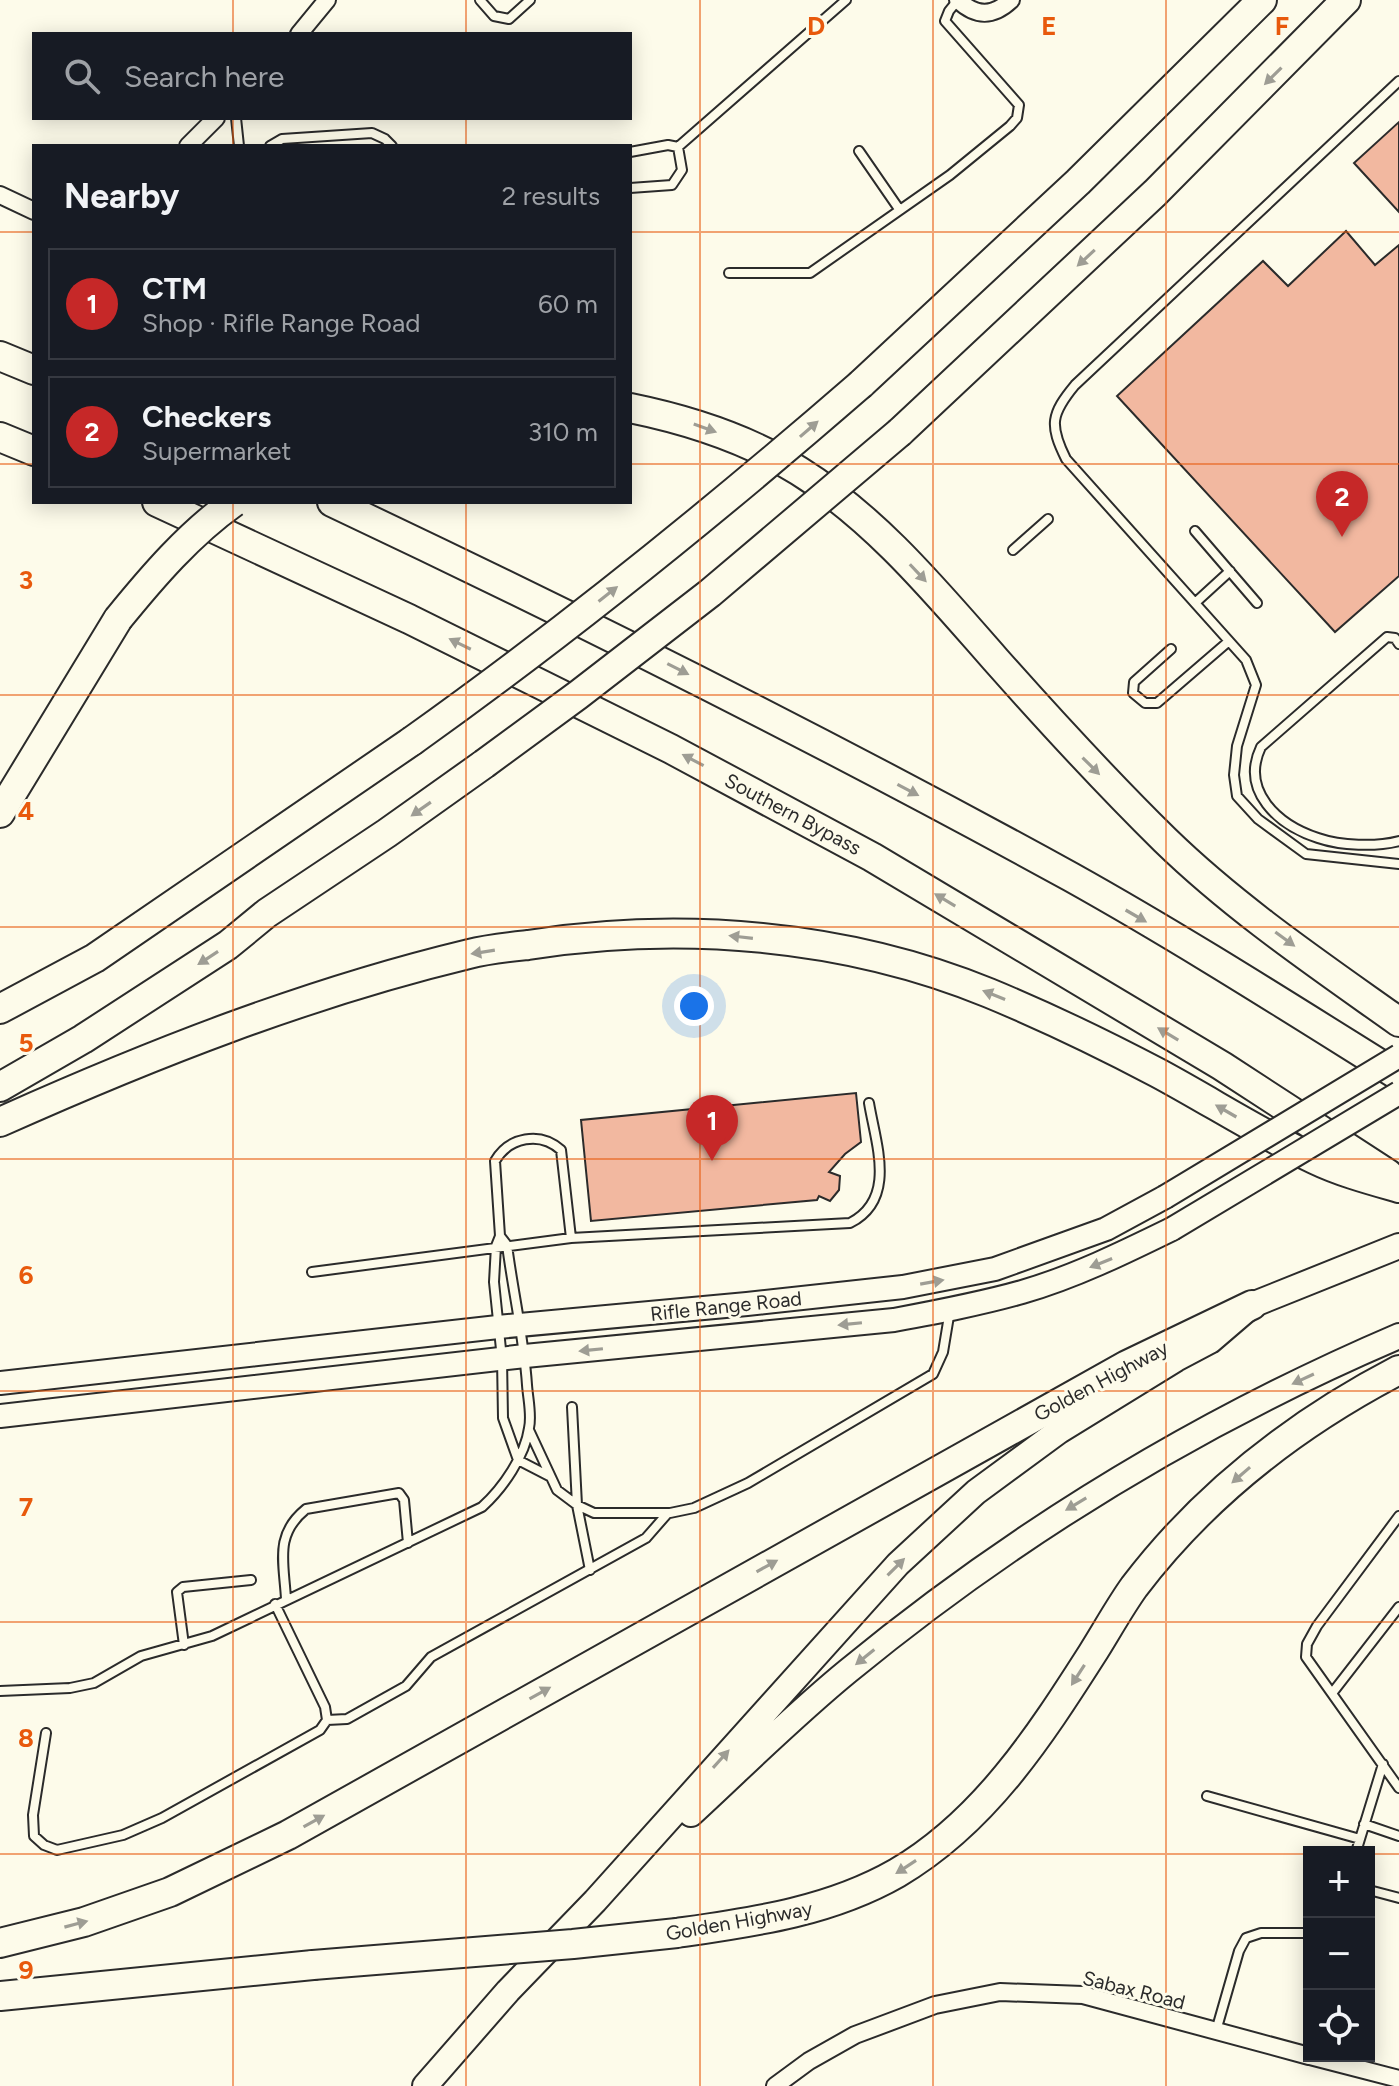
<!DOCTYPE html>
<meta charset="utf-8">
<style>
body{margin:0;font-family:Figtree,sans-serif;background:#242831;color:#f1f3f6}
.controls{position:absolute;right:24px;bottom:24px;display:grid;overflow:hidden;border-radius:0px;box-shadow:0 4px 20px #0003}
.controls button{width:72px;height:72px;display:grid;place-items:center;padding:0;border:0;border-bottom:2px solid #363941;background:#171b24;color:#f1f3f6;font:40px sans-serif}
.you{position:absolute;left:694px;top:1006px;width:28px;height:28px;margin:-20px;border:6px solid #fff;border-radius:50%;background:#1a73e8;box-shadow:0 0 0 12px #1a73e833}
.badge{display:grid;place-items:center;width:52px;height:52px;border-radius:50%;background:#c62828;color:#fff;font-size:26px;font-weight:700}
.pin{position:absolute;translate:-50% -66px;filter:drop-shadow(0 2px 4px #0008)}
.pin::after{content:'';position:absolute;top:42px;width:28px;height:24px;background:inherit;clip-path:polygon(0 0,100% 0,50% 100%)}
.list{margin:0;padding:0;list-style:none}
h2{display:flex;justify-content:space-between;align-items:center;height:104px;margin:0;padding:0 32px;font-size:34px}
h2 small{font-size:26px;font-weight:400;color:#9ea1a6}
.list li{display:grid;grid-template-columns:52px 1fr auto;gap:24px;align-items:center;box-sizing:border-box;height:112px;margin:0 16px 16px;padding:0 16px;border:2px solid #363941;border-radius:0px}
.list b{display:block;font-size:30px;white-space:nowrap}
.list p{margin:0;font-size:26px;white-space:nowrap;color:#9ea1a6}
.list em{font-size:26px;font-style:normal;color:#9ea1a6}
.icon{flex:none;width:44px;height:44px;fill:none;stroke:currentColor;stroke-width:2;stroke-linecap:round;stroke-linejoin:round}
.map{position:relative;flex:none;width:1399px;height:2086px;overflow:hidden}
.search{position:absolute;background:#171b24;box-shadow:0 4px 20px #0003;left:32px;top:32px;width:600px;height:88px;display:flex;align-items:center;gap:20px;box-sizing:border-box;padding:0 28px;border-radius:0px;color:#9ea1a6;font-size:30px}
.panel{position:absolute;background:#171b24;box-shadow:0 4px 20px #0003;left:32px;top:144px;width:600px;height:360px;border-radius:0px}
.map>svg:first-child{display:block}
.building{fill:#f2b8a0;stroke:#2b2b2b;stroke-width:2}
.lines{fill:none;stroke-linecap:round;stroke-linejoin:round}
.service-casing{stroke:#2b2b2b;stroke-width:12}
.minor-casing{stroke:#2b2b2b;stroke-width:20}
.secondary-casing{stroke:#2b2b2b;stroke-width:26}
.primary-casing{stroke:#2b2b2b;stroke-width:28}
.motorway-casing{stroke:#2b2b2b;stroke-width:32}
.service{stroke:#fdfbea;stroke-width:8}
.minor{stroke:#fdfbea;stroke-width:16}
.secondary{stroke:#fdfbea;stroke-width:22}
.primary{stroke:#fdfbea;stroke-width:24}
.motorway{stroke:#fdfbea;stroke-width:28}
.secondary-bridge-casing{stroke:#2b2b2b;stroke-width:26;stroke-linecap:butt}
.motorway-bridge-casing{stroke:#2b2b2b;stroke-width:32;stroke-linecap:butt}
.secondary-bridge{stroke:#fdfbea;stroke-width:22}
.motorway-bridge{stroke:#fdfbea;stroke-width:28}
.oneway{fill:#9e9d94}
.grid{fill:none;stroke:#e8590c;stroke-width:2;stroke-opacity:0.55}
.labels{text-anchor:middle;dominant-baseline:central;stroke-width:6;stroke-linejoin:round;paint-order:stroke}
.street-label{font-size:20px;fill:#2b2b2b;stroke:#fdfbea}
.grid-label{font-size:26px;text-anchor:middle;font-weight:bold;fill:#e8590c;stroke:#fdfbea;stroke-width:6;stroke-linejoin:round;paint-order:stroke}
</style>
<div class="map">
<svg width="1399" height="2086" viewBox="0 0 1399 2086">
<rect width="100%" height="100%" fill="#fdfbea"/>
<!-- building -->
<path class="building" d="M1399,122V212L1354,163Z
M1346,231L1375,265L1399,245V576L1335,632L1117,396L1263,261L1288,286Z
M856,1093L861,1142L845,1154L829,1172L840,1176L839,1190L830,1201L819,1196L817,1200L591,1221L581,1120Z"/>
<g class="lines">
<!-- service casing -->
<g class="service-casing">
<path id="service" d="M480,0L494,16L509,19L530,0
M1399,81L1075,385C1051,414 1049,425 1066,459L1246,660L1256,685L1237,746L1234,775L1237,796L1258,819L1306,854L1399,864
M236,118L239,146
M270,146L282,139L372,133L385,139L392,146
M859,151L899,209
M630,152L668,145L678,147L846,0
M630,188L672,185L682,170L678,147
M729,273H810L950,175L1010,126L1017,118L1019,105L945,21L949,11L958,0
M1195,531L1257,603
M1013,550L1048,519
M1195,603L1230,571
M1399,644L1395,638L1387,637L1261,747C1240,791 1278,825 1318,838C1341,846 1376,847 1399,841
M1171,649L1134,682L1133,693L1145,703H1157L1229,641
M312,1272L571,1238L850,1223C897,1199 876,1145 869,1103
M572,1407L577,1505L590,1570
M529,1430L557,1490L577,1505L594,1513H670L694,1508L748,1483L933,1374L943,1352L950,1310
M549,1476L518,1460L503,1418L502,1359L494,1282L496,1246L500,1236L495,1161C509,1137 540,1131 561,1150L571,1238
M1399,1516L1317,1626L1307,1644L1306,1657L1399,1788
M286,1599C284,1562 274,1535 306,1509L399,1493L404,1500L408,1543
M184,1645L177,1592L183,1587L251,1580
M0,1691L70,1688L94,1683L141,1656L212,1636L482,1507C503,1488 525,1456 529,1428C532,1415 528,1399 527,1385C524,1338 513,1292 507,1245L500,1236
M1333,1692L1399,1607
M327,1720L347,1719L406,1686L431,1657L646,1538L667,1514
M46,1733L33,1815L34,1836L44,1845L57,1850L123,1835L162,1818L320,1730L327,1720L325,1707L275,1604
M1207,1796L1360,1839
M1364,1824L1399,1836
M1356,1852L1383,1764
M1369,1890L1399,1898
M1216,2031L1239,1951L1246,1938L1261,1933H1309"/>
</g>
<!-- minor casing -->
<g class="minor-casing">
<path id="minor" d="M958,0C976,17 993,17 1011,0
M299,34L327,0
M188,146L216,118
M0,195L34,211
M1310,2056L1399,2079
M775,2086L809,2061L855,2035L935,2005L1000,1992L1083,1995L1309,2056"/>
</g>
<!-- secondary casing -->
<g class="secondary-casing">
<path id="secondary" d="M0,1383L498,1327L747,1304L903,1287L995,1269L1106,1229L1165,1197
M0,1416L525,1356L894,1320C937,1312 980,1304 1022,1292C1074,1277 1123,1253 1172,1229"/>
</g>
<!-- primary casing -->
<g class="primary-casing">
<path id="primary" d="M691,1814C743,1766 793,1716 848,1671C1017,1532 1198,1422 1399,1336
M425,2086L508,1991L595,1901L898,1564L976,1492L1059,1431L1176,1359L1210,1341L1252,1305L1399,1246"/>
</g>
<!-- motorway casing -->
<g class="motorway-casing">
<path id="motorway" d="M0,356L34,370
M861,384L1078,182L1262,0
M630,408C689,420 748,439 799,471C876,519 936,592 995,659C1050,721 1106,782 1165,840C1236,909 1319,965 1399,1022
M900,432L1155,193L1346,0
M0,437L34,451
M157,502L409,619L671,749L872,857L1222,1066L1388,1174
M332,502C582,620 829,744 1071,877C1182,939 1290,1008 1399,1076
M0,813L118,619
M0,1009L95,958L412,741
M0,1087L83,1039L228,945L267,913L387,833L484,764
M0,1122C152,1054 307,993 469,954C488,949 509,947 528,945C681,921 845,934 989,993C1047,1017 1103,1044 1158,1073C1210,1101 1261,1134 1314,1159C1341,1172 1371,1180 1399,1188
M677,1933C753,1922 829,1912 897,1873C984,1822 1039,1737 1092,1654C1106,1632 1119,1608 1134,1587C1204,1495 1297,1423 1399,1370
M0,1943L84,1922L170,1892L288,1835L1127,1365L1252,1305
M0,1996L313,1965"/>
</g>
<!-- service -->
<use href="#service" class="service"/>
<!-- minor -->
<use href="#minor" class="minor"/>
<!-- secondary -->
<use href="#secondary" class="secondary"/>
<!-- primary -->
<use href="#primary" class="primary"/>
<!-- motorway -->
<use href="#motorway" class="motorway"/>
<!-- secondary-bridge casing -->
<g class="secondary-bridge-casing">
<path id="secondary-bridge" d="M1165,1197L1399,1056
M1172,1229L1399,1093"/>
</g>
<!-- motorway-bridge casing -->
<g class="motorway-bridge-casing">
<path id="motorway-bridge" d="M118,619C153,576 189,534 234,502
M412,741C568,630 716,510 861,384
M484,764L578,695L710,593L900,432
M313,1965L573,1944L677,1933"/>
</g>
<!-- secondary-bridge -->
<use href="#secondary-bridge" class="secondary-bridge"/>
<!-- motorway-bridge -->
<use href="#motorway-bridge" class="motorway-bridge"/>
</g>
<!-- one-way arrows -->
<defs><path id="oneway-solid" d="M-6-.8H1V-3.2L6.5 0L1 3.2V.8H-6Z" transform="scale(2)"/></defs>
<g class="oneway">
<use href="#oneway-solid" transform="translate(1273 76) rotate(135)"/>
<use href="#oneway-solid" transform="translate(1086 258) rotate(137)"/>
<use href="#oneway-solid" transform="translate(705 428) rotate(20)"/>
<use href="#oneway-solid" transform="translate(809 429) rotate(-41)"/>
<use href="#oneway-solid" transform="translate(918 573) rotate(47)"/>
<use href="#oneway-solid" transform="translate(608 594) rotate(-38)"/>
<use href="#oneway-solid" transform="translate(460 644) rotate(-154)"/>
<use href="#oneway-solid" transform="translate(678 669) rotate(27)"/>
<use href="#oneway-solid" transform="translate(693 760) rotate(-152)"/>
<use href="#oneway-solid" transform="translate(1091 766) rotate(45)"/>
<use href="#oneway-solid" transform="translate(908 790) rotate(28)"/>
<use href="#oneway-solid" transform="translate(421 809) rotate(145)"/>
<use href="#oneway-solid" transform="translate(945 900) rotate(-149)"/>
<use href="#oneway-solid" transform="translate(1136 916) rotate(30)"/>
<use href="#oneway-solid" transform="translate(741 937) rotate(-173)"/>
<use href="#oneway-solid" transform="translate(1285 939) rotate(36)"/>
<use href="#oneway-solid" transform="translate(483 952) rotate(171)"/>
<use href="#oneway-solid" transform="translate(208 958) rotate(147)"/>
<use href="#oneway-solid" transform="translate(994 995) rotate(-158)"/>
<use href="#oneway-solid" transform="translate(1168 1034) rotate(-149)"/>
<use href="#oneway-solid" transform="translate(1226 1111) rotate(-150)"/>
<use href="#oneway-solid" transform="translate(1101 1263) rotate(158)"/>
<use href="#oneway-solid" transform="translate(932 1282) rotate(-10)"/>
<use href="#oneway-solid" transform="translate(850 1324) rotate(174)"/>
<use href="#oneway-solid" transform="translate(591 1350) rotate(174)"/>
<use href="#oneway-solid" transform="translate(1303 1379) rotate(155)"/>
<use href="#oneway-solid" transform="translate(1241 1475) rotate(139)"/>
<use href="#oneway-solid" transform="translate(1076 1504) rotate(149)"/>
<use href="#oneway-solid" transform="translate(767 1566) rotate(-29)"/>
<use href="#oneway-solid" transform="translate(896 1567) rotate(-45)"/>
<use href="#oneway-solid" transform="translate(865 1657) rotate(141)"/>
<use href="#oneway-solid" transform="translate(1078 1675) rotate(123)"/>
<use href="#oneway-solid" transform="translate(540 1693) rotate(-29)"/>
<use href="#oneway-solid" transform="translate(721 1759) rotate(-48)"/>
<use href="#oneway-solid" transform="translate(314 1821) rotate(-29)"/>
<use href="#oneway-solid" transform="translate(906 1867) rotate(147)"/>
<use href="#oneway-solid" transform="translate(76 1924) rotate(-15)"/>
</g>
<!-- grid -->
<path class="grid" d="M233,0V34M466,0V34M700,0V2086M933,0V2086M1166,0V2086M233,118V146M466,118V146M0,232H34M630,232H1399M0,464H34M630,464H1399M233,502V2086M466,502V2086M0,695H1399M0,927H1399M0,1159H1399M0,1391H1399M0,1622H1399M0,1854H1309M1369,1854H1399"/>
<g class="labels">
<!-- street labels -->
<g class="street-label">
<text transform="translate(793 814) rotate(28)">Southern Bypass</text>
<text transform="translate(726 1306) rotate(-6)">Rifle Range Road</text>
<text transform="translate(1101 1381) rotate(-28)">Golden Highway</text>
<text transform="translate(739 1921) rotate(-10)">Golden Highway</text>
<text transform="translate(1134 1990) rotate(14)">Sabax Road</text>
</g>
</g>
<g class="grid-label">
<text x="816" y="35">D</text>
<text x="1049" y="35">E</text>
<text x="1282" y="35">F</text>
<text x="26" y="589">3</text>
<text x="26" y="820">4</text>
<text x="26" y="1052">5</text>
<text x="26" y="1284">6</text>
<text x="26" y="1516">7</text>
<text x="26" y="1747">8</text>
<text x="26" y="1979">9</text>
</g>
</svg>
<div class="controls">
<button>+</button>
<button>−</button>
<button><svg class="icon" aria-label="locate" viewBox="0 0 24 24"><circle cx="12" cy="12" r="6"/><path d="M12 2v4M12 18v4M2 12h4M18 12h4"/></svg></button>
</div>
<div class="you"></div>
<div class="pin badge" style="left:712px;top:1161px">1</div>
<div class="pin badge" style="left:1342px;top:537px">2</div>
<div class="search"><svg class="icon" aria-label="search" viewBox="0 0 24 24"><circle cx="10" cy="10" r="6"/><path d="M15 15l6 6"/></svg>Search here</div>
<section class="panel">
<h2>Nearby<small>2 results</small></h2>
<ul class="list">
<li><span class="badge">1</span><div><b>CTM</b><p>Shop · Rifle Range Road</p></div><em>60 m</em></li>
<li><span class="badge">2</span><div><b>Checkers</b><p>Supermarket</p></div><em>310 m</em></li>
</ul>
</section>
</div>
